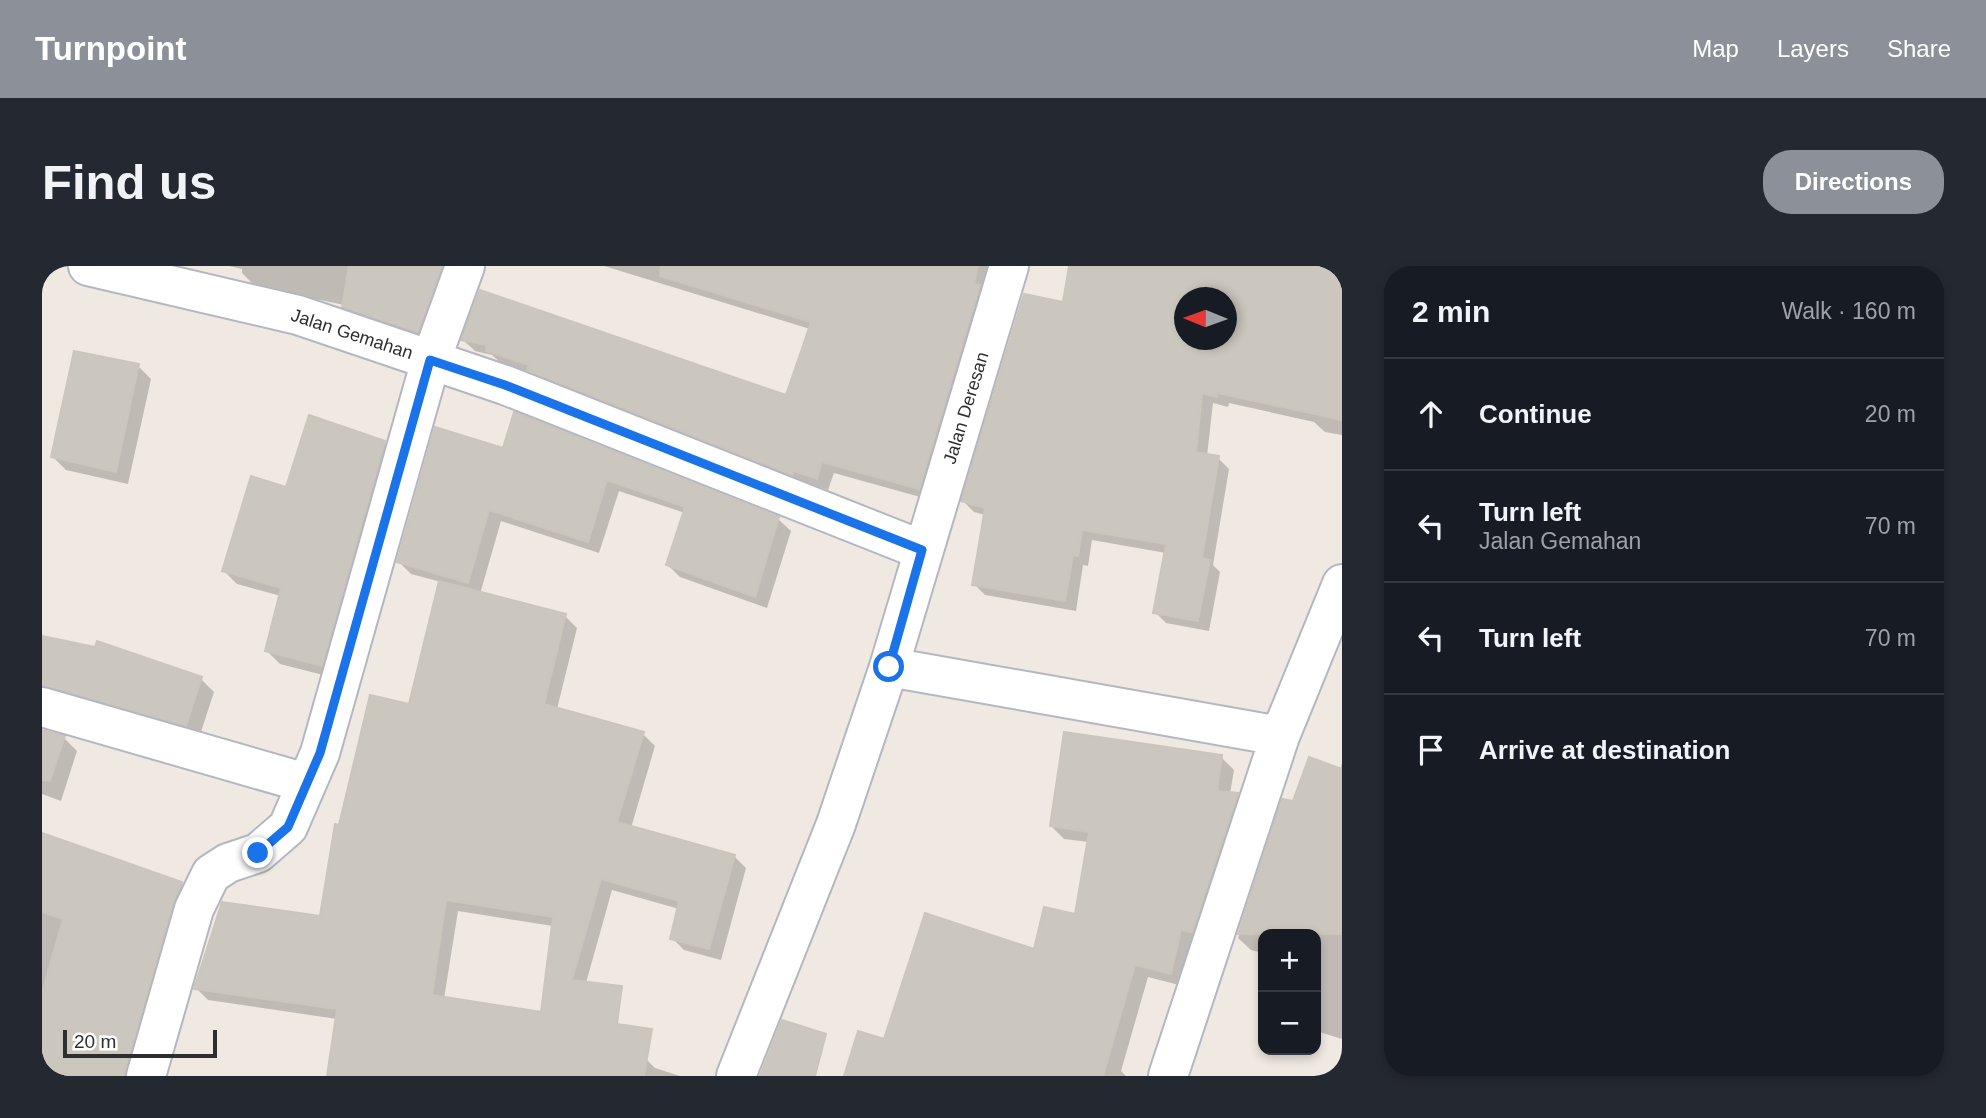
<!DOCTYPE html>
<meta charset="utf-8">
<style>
body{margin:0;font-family:Arial,sans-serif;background:#242831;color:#f1f3f6}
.controls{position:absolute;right:21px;bottom:21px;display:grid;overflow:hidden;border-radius:14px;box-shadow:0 4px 10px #0003}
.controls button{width:63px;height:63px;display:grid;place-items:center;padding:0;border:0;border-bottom:2px solid #363941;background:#171b24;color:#f1f3f6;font:35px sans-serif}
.compass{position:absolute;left:1132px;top:21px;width:63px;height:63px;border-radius:50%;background:#171b24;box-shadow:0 4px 10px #0003;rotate:271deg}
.scale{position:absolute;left:21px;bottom:18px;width:154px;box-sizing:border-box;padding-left:7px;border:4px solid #2e2e2e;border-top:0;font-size:19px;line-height:24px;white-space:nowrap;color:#2e2e2e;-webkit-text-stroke:5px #fff;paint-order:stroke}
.stop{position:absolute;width:21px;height:21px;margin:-16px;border:5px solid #1a73e8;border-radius:50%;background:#fff}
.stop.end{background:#1a73e8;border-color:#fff;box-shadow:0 2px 7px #0008}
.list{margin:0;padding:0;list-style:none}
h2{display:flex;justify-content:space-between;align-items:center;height:91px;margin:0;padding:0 28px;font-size:30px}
h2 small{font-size:23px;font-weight:400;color:#9ea1a6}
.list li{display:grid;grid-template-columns:46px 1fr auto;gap:21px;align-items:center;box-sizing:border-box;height:112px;padding:0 28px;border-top:2px solid #363941}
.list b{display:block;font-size:26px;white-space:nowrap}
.list p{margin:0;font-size:23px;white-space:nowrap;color:#9ea1a6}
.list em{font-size:23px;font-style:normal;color:#9ea1a6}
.icon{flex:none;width:38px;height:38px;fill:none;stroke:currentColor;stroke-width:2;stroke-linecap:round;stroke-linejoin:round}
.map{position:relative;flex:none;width:1300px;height:810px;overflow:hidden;border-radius:28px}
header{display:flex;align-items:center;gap:42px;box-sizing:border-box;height:98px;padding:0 35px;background:#8c9099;color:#fff}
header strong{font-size:33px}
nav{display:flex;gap:38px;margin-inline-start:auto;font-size:24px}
.intro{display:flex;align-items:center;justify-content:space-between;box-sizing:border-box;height:168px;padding:0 42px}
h1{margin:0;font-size:49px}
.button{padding:18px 32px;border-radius:28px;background:#8c9099;color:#fff;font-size:24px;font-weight:700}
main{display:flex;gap:42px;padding:0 42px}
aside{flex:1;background:#171b24;border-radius:28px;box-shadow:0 4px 10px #0003}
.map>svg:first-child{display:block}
.shadow{fill:#0003;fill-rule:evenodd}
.building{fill:#cbc7bf;stroke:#cbc5ba;stroke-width:2;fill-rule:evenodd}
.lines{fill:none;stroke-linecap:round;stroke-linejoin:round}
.street-casing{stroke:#b4b7c1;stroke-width:42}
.street{stroke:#fff;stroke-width:38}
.route{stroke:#1a73e8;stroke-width:9}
.labels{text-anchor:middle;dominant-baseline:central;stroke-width:6;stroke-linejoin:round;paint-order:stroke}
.street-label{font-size:18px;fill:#2e2e2e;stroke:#fff}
</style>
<header>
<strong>Turnpoint</strong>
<nav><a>Map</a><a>Layers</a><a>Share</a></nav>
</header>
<div class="intro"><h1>Find us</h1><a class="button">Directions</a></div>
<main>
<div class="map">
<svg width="1300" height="810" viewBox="0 0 1300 810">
<rect width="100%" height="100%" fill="#efe9e1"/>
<!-- shadow -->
<path class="shadow" d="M187,0H356L403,38L389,78L315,53L302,39L213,20L200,7V3Z
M562,0H950L889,234L792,207L786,224L763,216L762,220L499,116L490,107L458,96L450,89L433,85L421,74L745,131L768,63Z
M1029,0H1300V169L1283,166L1272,156L1187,137L1186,141L1171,137L1165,190L1176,192L1187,203L1171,299L1178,306L1167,365L1124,357L1113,346L1124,287L1050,274L1046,300L1041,299L1034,345L943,329L932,318L943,249L932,246L921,235L1023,38ZM1142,32H1184V74H1142Z
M96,100L109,113L86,218L24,204L11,191Z
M342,176L356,190L293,412L238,398L225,385L239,330L195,318L182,305Z
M462,184L736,253L749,265L725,342L638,311L626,299L643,247L577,225L557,287L459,255L438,328L523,350L535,362L515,443L601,468L613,480L589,562L692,590L704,602L679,694L642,684L630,672L637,643L570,624L544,717L562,773L604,793L613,802L638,810H287L295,753L166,734L154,722L280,652L298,561L369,440L399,316L369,308L357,296ZM416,645L511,660L500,748L402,733Z
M0,372L159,413L172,426L157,472L0,437Z
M0,464L22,472L35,485L19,535L0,528Z
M1179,491L1192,504L1188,528L1195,529L1208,542L1141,720L1106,711L1079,805L1084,810H810L805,806L843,775L993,685L1034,650L1047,576L1022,573L1009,560Z
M1300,497V773L1274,765V668H1221V687L1209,684L1196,672L1241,535L1252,537L1298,504Z
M0,597L139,617L152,630L98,810H0Z"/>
<!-- building -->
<path class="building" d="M307,0H400L376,66L300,41Z
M619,0H936L932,18L938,19L877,223L780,196L775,213L752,205L750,209L485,104L487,99L444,85L445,79L419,74L438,24L744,129L769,56L618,10Z
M1027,0H1300V154L1176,127L1175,131L1160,127L1154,186L1177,190L1160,292L1168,294L1156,355L1111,347L1124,278L1040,264L1036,290L1031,289L1023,335L930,319L943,242L919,235L982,28L1021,36ZM1143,32H1185V74H1143Z
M32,85L97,98L74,206L9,191Z
M472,146L737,251L713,331L624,299L643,241L565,214L546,276L447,244L426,317L355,296L393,161L461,182Z
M267,149L343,175L280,400L223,385L239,322L180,305L209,210L244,221Z
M397,315L524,348L502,438L602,466L575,556L693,589L667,683L628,673L637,635L559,613L530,714L580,720L575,758L610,763L602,810H285L295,743L152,723L180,636L278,650L293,558L297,559L328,429L367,438ZM404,634L511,651L499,746L390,729Z
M0,370L53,381L55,375L160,411L144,460L0,420Z
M0,464L23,470L8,515L0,514Z
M1022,466L1180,489L1175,525L1196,527L1150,666L1139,664L1129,708L1093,699L1061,810H802L816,765L842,773L883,647L992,683L1002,641L1033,648L1047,566L1008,560Z
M1267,491L1300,503V668H1196L1240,533L1251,535Z
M0,567L140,616L131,637L82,810H0V727L21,653L0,646Z
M740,754L784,768L773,810H718Z"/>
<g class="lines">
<!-- street casing -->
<g class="street-casing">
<path id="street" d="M46,0L256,49L463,119L880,284
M847,401L1238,470L1300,318
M0,441L264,517
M104,810L152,643L169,608L186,597L216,587L246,561L278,487L389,94L423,0
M694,810L794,558L847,401L967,0
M1126,810L1238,470"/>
</g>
<!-- street -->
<use href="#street" class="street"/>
</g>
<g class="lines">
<!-- route -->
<path class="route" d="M216,587L246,561L278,487L388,94L463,119L880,284L847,401"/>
</g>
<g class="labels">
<!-- street labels -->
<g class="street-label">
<text transform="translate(310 68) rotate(18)">Jalan Gemahan</text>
<text transform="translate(924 142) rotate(-73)">Jalan Deresan</text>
</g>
</g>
</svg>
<div class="controls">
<button>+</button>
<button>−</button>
</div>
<svg class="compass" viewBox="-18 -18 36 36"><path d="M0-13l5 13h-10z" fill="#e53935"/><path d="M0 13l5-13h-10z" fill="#9ea1a6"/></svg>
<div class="scale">20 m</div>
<div class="stop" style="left:847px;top:401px"></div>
<div class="stop end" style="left:216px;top:587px"></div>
</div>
<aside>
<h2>2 min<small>Walk · 160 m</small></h2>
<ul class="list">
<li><svg class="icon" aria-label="ahead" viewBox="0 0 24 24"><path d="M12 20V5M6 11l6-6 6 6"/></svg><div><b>Continue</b></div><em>20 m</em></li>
<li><svg class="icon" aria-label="left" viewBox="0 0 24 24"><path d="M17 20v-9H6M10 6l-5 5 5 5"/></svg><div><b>Turn left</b><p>Jalan Gemahan</p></div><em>70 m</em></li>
<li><svg class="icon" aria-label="left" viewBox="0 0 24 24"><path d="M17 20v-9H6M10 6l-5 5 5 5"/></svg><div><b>Turn left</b></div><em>70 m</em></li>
<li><svg class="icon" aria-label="arrive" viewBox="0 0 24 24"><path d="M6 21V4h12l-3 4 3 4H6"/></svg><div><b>Arrive at destination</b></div></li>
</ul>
</aside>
</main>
